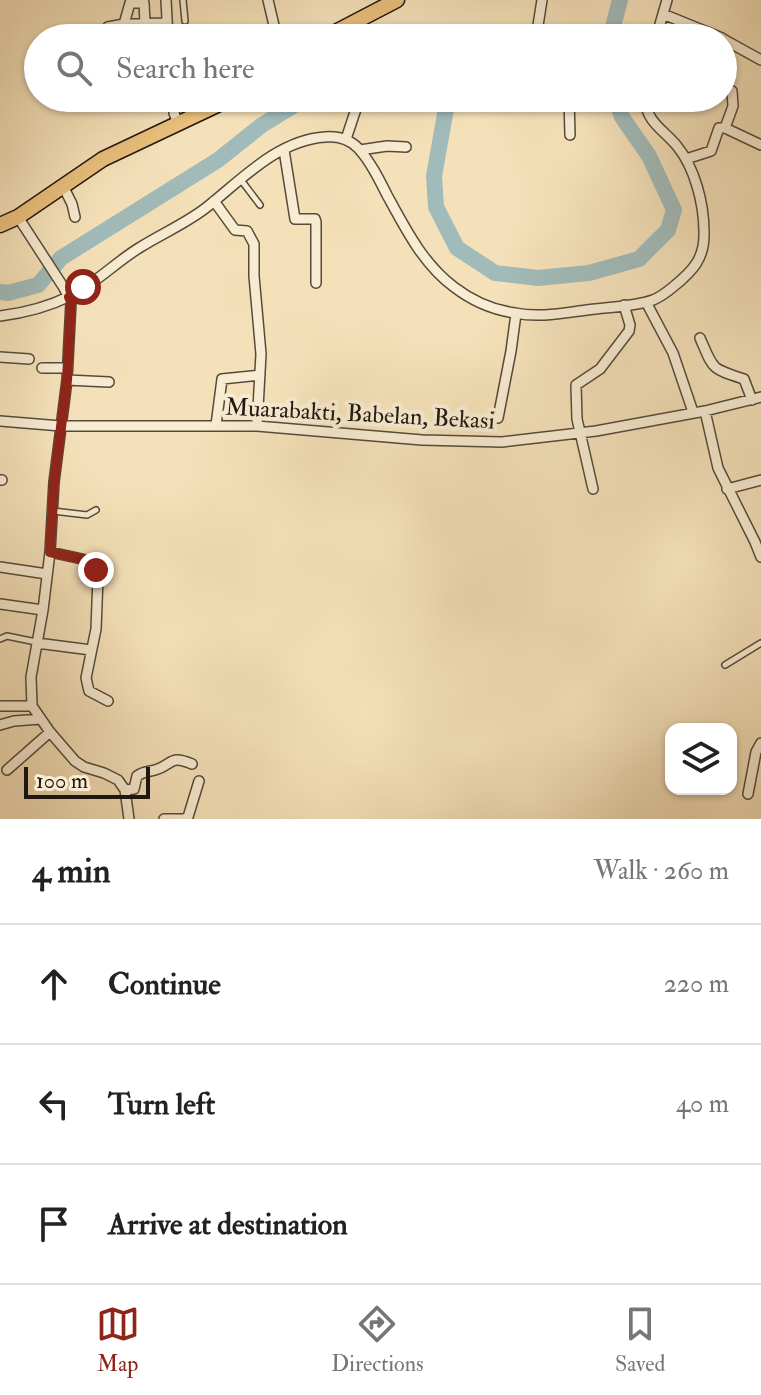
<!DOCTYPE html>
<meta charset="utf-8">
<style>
body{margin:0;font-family:"IM FELL Double Pica",serif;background:#f2f2f2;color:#222}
.controls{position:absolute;right:24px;bottom:24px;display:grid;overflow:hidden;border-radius:16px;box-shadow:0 2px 6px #0004}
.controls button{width:72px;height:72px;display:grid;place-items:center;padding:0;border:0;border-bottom:2px solid #e0e0e0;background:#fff;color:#222;font:40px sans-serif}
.scale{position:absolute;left:24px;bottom:20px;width:126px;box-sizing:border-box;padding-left:8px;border:4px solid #211711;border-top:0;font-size:22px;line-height:28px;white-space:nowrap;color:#211711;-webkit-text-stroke:6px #f8ecd2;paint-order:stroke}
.stop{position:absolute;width:24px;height:24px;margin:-18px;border:6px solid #8f2418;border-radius:50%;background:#fff}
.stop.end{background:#8f2418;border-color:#fff;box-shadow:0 2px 8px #0008}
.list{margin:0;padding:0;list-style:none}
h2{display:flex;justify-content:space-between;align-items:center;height:104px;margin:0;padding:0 32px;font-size:34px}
h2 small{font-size:26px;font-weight:400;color:#767676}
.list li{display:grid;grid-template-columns:52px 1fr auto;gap:24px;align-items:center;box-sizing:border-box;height:120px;padding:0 32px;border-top:2px solid #e0e0e0}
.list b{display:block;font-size:30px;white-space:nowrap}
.list em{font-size:26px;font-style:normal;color:#767676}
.icon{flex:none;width:44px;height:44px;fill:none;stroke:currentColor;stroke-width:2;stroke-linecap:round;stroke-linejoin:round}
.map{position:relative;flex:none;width:761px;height:819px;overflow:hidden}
.search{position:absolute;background:#fff;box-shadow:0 2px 6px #0004;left:24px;right:24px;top:24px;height:88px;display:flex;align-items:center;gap:20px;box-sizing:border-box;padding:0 28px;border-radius:44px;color:#767676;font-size:30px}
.sheet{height:464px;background:#fff}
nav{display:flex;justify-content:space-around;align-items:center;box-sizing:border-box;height:112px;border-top:2px solid #e0e0e0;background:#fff;font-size:22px;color:#767676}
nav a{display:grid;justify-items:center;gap:4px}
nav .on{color:#8f2418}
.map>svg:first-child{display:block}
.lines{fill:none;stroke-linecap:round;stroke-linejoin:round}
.river{stroke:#a1bbba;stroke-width:16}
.lane-casing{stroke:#564a3b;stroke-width:8}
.street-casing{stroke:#564a3b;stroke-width:12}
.primary-casing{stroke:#211711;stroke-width:17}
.lane{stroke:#f8ecd2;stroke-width:5}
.street{stroke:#f8ecd2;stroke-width:9}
.primary{stroke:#eac07c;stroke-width:14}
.route{stroke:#8f2418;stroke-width:10}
.labels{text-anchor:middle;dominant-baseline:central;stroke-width:8;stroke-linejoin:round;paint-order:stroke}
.street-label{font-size:24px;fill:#211711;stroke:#f8ecd2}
</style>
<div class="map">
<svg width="761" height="819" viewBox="0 0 761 819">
<rect width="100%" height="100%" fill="#f5e1b9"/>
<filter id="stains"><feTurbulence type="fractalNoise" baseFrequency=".0025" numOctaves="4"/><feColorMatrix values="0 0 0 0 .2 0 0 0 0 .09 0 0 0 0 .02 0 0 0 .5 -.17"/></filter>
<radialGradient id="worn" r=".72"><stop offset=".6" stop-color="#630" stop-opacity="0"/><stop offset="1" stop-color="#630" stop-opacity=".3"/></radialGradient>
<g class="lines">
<!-- river -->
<path class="river" d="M610,38L620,0
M446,98L447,103L434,176L436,207L457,248L495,273L538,278L589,273L639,259L668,230L674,210L649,156L622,117L616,98
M0,292L8,293L38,285L61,258L218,160L262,125L306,98"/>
<!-- lane casing -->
<g class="lane-casing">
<path id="lane" d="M183,0L185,21
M508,34L529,38
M675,98L685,103
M241,180L260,205
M53,511L87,515L96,510
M0,639L7,636L36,642
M725,665L761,643"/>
</g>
<!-- street casing -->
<g class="street-casing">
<path id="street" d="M166,0L168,38
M268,0L277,38
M663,14L722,38
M145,23L144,3H130L124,24L167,23
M108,38V27L124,24
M536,38L542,0
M656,38L667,0
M723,39L761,60
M173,98L174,113L178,123
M569,98L570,135
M725,128L733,106L732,91
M346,139L356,109
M284,150L295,219H315L316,222V283
M360,150L387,146L406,147
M686,159L711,151L719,128H725L761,145
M63,186L72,204L75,217
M214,201L235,230L247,231L254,244V276L261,354L257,426
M18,217L64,288L71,302L67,380L54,482L50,552L43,610L31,677L32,706L50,732L75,761L84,767L104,773L118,780L125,790L129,819
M646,302L673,353L693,412
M0,316C24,313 48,307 70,296C95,284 116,262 139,248C161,234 187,223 207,207C241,180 278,140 325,137C338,136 349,139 358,148C370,161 379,179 387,195C405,228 423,264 454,287C471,300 493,310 515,313C539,318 563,313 587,310C608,307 633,307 653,300C660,297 667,292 673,287C693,271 705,258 704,232C704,204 695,168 677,146C662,128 648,124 644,98
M700,338C714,370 710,368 744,379L752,400
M0,357L29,359
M42,368H67
M67,380L109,382
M705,411L718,468L755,542L761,557
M498,418L511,351L516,314
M0,421L61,426H257L422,440L502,442L596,431L705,411L761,397
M216,425L222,379L260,375
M0,480H2
M593,489L577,419L576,385L600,369L629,331L630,325L624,305
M727,489L761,480
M50,552L82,559L92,565L96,570L98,577L96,629L86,678L89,691L108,701
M0,567L47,574
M0,604L43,610
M37,643L91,650
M0,706H32
M0,725L14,721L41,719
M7,770L50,732
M125,790L134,789L137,776C144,771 148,772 155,770C173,765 169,754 192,764
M748,794L756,752L761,743
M164,819H182
M184,819L188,817L199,781"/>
</g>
<!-- primary casing -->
<g class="primary-casing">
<path id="primary" d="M324,38L397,0
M0,225L18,217L103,159L232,98"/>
</g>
<!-- lane -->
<use href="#lane" class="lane"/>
<!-- street -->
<use href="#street" class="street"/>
<!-- primary -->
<use href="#primary" class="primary"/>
</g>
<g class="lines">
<!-- route -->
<path class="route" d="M83,287L69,297L71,302L67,380L54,482L50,552L82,559L87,561L96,570"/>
</g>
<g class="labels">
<!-- street labels -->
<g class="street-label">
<text transform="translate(360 414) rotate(3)">Muarabakti, Babelan, Bekasi</text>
</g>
</g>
<rect width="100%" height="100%" filter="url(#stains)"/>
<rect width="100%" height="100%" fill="url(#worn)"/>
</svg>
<div class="controls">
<button><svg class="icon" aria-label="layers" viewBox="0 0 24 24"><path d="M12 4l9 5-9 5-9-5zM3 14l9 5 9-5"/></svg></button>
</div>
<div class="scale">100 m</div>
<div class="stop" style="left:83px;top:287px"></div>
<div class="stop end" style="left:96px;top:570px"></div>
<div class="search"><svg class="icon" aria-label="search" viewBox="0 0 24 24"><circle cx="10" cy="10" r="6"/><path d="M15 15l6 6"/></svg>Search here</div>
</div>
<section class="sheet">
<h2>4 min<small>Walk · 260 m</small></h2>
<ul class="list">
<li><svg class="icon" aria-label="ahead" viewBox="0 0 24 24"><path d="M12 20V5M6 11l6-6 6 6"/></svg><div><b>Continue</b></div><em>220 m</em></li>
<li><svg class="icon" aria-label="left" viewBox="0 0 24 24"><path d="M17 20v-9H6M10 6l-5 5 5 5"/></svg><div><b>Turn left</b></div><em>40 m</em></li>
<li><svg class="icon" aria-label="arrive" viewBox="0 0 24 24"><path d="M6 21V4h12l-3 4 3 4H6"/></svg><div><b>Arrive at destination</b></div></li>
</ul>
</section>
<nav>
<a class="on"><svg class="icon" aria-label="map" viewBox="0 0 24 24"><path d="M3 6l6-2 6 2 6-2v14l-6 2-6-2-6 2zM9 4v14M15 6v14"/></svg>Map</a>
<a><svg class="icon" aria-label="directions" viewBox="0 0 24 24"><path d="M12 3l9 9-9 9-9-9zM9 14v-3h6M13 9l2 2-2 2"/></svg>Directions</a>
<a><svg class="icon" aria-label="saved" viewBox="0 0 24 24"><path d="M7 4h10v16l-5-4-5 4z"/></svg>Saved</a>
</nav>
